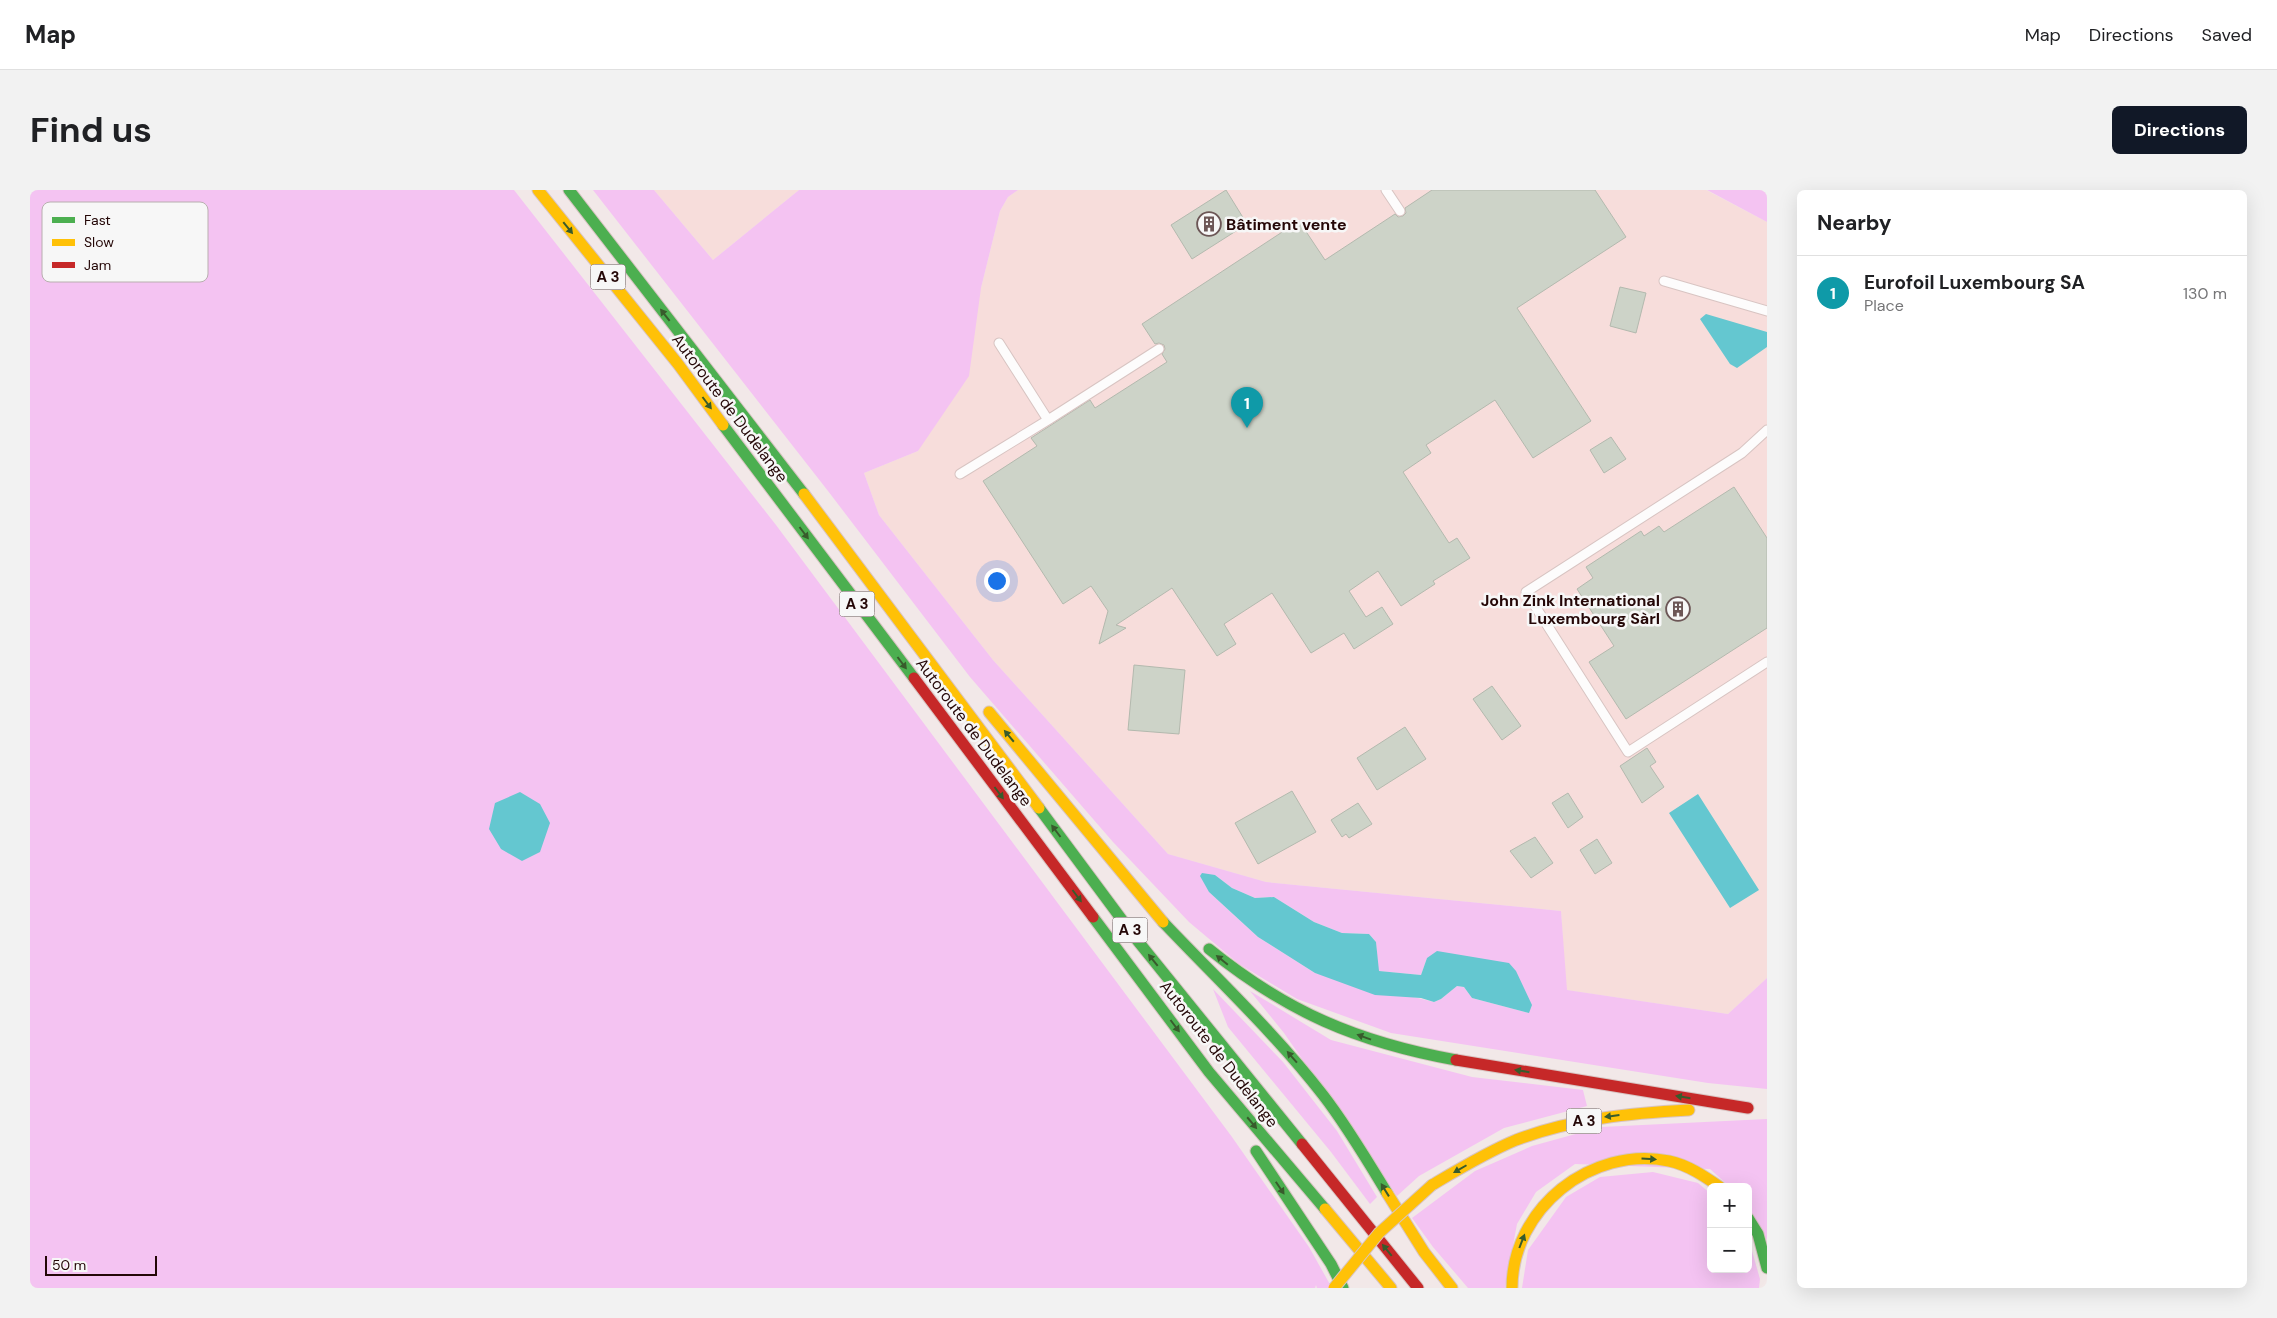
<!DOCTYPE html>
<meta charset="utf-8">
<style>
body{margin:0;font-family:"DM Sans",sans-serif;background:#f2f2f2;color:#202124}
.controls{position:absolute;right:15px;bottom:15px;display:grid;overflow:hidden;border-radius:8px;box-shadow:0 5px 20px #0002}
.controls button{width:45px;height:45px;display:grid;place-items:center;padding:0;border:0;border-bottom:1px solid #e0e0e0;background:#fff;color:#202124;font:25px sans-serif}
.scale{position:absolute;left:15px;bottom:12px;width:112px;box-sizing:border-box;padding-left:5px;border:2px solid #240707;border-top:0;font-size:14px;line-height:18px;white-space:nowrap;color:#240707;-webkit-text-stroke:4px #f7f7f7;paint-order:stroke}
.you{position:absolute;left:966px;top:390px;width:18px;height:18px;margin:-12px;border:4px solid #fff;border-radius:50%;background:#1a73e8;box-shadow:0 0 0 8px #1a73e833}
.badge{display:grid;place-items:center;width:32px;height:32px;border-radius:50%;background:#111827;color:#fff;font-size:16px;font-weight:700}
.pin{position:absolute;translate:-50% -41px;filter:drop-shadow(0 1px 2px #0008)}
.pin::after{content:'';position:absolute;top:26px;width:18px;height:15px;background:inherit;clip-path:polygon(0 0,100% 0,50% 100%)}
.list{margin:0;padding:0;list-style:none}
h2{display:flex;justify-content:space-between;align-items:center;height:65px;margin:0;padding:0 20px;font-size:21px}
h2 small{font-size:16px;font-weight:400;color:#757577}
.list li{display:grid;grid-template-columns:32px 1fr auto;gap:15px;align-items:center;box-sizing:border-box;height:75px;padding:0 20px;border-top:1px solid #e0e0e0}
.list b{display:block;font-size:19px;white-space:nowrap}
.list p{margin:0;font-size:16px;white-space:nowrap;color:#757577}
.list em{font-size:16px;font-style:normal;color:#757577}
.map{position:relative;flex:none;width:1737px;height:1098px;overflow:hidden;border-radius:8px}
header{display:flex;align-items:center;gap:30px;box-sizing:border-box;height:70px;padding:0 25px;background:#fff;border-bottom:1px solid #e0e0e0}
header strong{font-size:24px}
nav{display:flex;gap:28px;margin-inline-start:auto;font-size:18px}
.intro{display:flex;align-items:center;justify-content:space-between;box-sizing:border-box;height:120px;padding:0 30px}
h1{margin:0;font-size:35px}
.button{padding:12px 22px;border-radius:8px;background:#111827;color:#fff;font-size:18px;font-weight:700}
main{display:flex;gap:30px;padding:0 30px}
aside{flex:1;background:#fff;border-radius:8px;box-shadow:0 5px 20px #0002}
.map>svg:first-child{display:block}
.built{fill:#f7dddb}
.green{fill:#f4c3f2;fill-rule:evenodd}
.water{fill:#64c7d0}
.building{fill:#cdd3c8;stroke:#b3b9ae}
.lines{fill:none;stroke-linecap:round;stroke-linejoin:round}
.lane-casing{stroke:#d8c4c2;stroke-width:11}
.fast-casing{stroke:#d8c4c2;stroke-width:13}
.slow-casing{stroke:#d8c4c2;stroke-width:13}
.jam-casing{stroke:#d8c4c2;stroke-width:13}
.lane{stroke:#fdfcfc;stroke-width:9}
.fast{stroke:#4caf50;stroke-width:11}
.slow{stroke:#ffc107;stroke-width:11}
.jam{stroke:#c62828;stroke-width:11}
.slow-bridge-casing{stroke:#d8c4c2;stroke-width:13;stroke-linecap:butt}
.slow-bridge{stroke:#ffc107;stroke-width:11}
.oneway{fill:#385b2c}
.labels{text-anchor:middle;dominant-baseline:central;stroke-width:5;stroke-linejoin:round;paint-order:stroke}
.shield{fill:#f7f7f7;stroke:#634f4f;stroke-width:1}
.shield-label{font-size:15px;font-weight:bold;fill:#240707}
.poi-label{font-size:16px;font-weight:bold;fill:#240707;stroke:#f7f7f7;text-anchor:start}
.street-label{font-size:16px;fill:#240707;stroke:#f7f7f7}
.key{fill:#f7f7f7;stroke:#b8afaf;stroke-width:1}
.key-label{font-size:14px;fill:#240707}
</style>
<header>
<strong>Map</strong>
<nav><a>Map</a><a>Directions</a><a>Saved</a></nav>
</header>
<div class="intro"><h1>Find us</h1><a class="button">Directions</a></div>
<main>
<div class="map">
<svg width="1737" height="1098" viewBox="0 0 1737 1098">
<rect width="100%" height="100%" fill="#f2e8e8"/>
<!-- built -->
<path class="built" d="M624,0H769L683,70Z
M988,0H1676L1737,32V788L1698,824L1536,800L1531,721L1236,692L1138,664L963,470L849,325L834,283L888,261L951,98L970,21L978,7Z"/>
<!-- green -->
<path class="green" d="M0,0H484L746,335L1202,947L1279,1057L1302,1098H1287L1286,1095L1285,1098H0Z
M563,0H624L683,70L769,0H988L978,7L970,21L951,98L939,186L888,261L834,283L849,325L963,470L1138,664L1236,692L1531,721L1537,800L1698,824L1737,788V899L1678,893L1361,843L1267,809L1209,774L1159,732L1083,652L940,487L798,301ZM1185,685L1202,698L1225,708L1244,707L1284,732L1312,743L1339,744L1346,752L1348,781L1391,785L1397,768L1499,823L1442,808L1434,797L1427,796L1411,809L1404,812L1285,783L1228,747L1179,702Z
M1677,0H1737V32Z
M1183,799L1253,872L1307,941L1347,1007L1340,1014L1301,962L1198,837Z
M1220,801L1301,850L1442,887L1553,900L1557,916L1474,938L1389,986L1367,1006L1254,843Z
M1737,929V1050L1718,1017V997H1700L1680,979L1545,974L1506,1002L1487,1034L1475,1098H1438L1403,1057L1382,1028L1445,981L1502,956L1571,937Z
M1623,982L1668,993L1681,1004V1079H1718V1047L1730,1089L1729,1098H1492L1498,1060L1536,1007L1570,987Z"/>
<!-- water -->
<path class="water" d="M1676,124L1737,142V157L1707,178L1700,174L1670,129Z
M490,602L510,614L520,633L510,662L492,671L471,659L459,639L465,613Z
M1668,604L1729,700L1700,718L1639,623Z
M1172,683L1185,685L1202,698L1225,708L1244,707L1284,732L1312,743L1339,744L1346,752L1349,781L1391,785L1397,768L1407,761L1479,773L1486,781L1502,815L1499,823L1442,808L1434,797L1427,796L1411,809L1404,812L1391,808L1345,805L1285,783L1228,747L1179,702L1170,686Z"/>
<!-- building -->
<path class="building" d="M1196,0L1217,34L1162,69L1141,35Z
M1402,0H1565L1596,47L1487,118L1561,231L1503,268L1465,210L1396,255L1401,263L1373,282L1419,353L1427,348L1440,368L1403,391L1405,394L1371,416L1348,381L1319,401L1336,427L1352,417L1363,434L1324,459L1314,443L1281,463L1242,403L1194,434L1206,454L1187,466L1142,398L1086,435L1096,438L1069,454L1078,421L1061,396L1033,414L953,291L1007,256L1001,248L1060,210L1065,218L1137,172L1132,164L1135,159L1134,155L1129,153L1125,154L1112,134L1269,31L1295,70L1365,24L1368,27L1373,26L1376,23L1375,18Z
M1590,97L1616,103L1606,143L1580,136Z
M1581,247L1596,269L1574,283L1560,260Z
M1704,297L1737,348V438L1596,529L1559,472L1584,456L1547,399L1563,388L1556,377L1611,341L1614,346L1629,336L1634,342Z
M1104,475L1155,480L1149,544L1098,540Z
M1462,496L1491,536L1472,550L1443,509Z
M1375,537L1396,569L1347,600L1327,568Z
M1617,558L1626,572L1620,576L1634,597L1612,613L1590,576Z
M1262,601L1286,642L1228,674L1205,633Z
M1538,603L1553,627L1538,638L1522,613Z
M1328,613L1342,634L1319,648L1316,644L1312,647L1301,630Z
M1505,647L1523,673L1501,688L1480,661Z
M1567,649L1582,673L1565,684L1550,660Z"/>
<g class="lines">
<!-- lane casing -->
<g class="lane-casing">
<path id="lane" d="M1356,0L1370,21
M1634,91L1737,121
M1018,230L1129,159
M1737,240L1712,263L1496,402L1598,562L1737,472
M930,284L1018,230L969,153"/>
</g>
<!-- fast casing -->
<g class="fast-casing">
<path id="fast" d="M539,0L774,304
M693,235L884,488
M1009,618L1107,750L1272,954
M1063,727L1179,882L1295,1019
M1133,732C1187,789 1245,843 1293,905C1317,936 1337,970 1357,1003
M1179,759C1257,822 1327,852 1426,870
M1226,961L1301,1074L1313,1098
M1718,1028L1728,1044L1737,1078"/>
</g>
<!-- slow casing -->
<g class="slow-casing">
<path id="slow" d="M508,0L648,174L693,235
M774,304L1009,618
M959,522L1133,732
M1402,995C1429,979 1457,962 1486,950C1541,929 1601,923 1659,920
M1357,1003L1394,1062L1422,1098
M1295,1019L1361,1098
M1482,1098C1482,1019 1561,955 1639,971C1658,975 1674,986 1690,997"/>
</g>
<!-- jam casing -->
<g class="jam-casing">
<path id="jam" d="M884,488L1063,727
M1426,870L1718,918
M1272,954L1388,1098"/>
</g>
<!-- lane -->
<use href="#lane" class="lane"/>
<!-- fast -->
<use href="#fast" class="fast"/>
<!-- slow -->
<use href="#slow" class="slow"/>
<!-- jam -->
<use href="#jam" class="jam"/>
<!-- slow-bridge casing -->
<g class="slow-bridge-casing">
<path id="slow-bridge" d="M1304,1098L1349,1043L1402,995"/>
</g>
<!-- slow-bridge -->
<use href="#slow-bridge" class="slow-bridge"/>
</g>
<!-- one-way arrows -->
<defs><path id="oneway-solid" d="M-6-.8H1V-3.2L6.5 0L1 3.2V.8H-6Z" transform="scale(1.25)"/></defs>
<g class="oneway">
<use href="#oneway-solid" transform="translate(538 38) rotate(51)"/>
<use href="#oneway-solid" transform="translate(635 125) rotate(-128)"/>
<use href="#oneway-solid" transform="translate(677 213) rotate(53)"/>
<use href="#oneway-solid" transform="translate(774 343) rotate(53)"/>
<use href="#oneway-solid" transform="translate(872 473) rotate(53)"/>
<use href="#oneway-solid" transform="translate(979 546) rotate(-130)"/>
<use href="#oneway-solid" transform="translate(969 603) rotate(53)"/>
<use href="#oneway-solid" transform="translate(1026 641) rotate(-127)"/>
<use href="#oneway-solid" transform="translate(1047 706) rotate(53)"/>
<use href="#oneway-solid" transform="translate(1123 770) rotate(-129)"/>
<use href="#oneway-solid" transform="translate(1192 770) rotate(-141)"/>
<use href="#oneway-solid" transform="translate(1145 836) rotate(53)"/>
<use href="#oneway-solid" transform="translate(1334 847) rotate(-160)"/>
<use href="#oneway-solid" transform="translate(1262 867) rotate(-131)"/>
<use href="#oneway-solid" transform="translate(1492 881) rotate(-171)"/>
<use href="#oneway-solid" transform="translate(1653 907) rotate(-171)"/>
<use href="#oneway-solid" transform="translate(1582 926) rotate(173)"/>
<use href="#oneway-solid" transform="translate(1222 933) rotate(50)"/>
<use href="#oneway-solid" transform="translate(1619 969) rotate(4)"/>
<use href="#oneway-solid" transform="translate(1430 979) rotate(150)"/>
<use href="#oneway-solid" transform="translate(1250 998) rotate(56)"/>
<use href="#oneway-solid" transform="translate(1355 1000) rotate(-122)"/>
<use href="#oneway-solid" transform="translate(1492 1051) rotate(-69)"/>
<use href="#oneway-solid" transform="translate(1357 1060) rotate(-129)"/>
</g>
<!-- icons -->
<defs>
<g id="building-ring" transform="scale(1.25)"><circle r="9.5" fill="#f7f7f7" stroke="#6c5656" stroke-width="1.5"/><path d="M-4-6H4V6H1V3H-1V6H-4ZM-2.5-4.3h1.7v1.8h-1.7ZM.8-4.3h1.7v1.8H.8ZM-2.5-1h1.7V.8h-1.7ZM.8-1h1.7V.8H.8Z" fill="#6c5656"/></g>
</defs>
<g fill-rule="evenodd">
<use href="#building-ring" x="1179" y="34"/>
<use href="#building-ring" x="1648" y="419"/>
</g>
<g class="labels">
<!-- shield labels -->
<g class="shield">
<rect x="560.5" y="74.5" width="35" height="25" rx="4"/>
<rect x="809.5" y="401.5" width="35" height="25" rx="4"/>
<rect x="1082.5" y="727.5" width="35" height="25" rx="4"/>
<rect x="1536.5" y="918.5" width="35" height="25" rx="4"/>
</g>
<g class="shield-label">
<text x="578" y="87">A 3</text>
<text x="827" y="414">A 3</text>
<text x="1100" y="740">A 3</text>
<text x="1554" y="931">A 3</text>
</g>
<!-- poi labels -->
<g class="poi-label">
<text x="1196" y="34">Bâtiment vente</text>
<text x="1630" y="410" text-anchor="end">John Zink International<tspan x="1630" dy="18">Luxembourg Sàrl</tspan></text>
</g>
<!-- street labels -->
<g class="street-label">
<text transform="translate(700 218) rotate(53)">Autoroute de Dudelange</text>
<text transform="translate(944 542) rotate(53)">Autoroute de Dudelange</text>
<text transform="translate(1189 864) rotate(52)">Autoroute de Dudelange</text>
</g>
</g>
<!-- legend -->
<rect x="12" y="12" width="166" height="80" rx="8" class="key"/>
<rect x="22" y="27" width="23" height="6" fill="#4caf50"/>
<rect x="22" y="49" width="23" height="7" fill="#ffc107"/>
<rect x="22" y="72" width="23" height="6" fill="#c62828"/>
<g class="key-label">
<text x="54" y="35">Fast</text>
<text x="54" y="57">Slow</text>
<text x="54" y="80">Jam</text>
</g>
</svg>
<div class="controls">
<button>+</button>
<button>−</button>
</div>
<div class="scale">50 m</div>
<div class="you"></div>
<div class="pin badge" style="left:1217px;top:238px;background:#0f9aa8">1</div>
</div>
<aside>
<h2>Nearby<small></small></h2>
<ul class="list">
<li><span class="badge" style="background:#0f9aa8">1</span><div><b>Eurofoil Luxembourg SA</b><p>Place</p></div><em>130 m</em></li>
</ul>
</aside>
</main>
